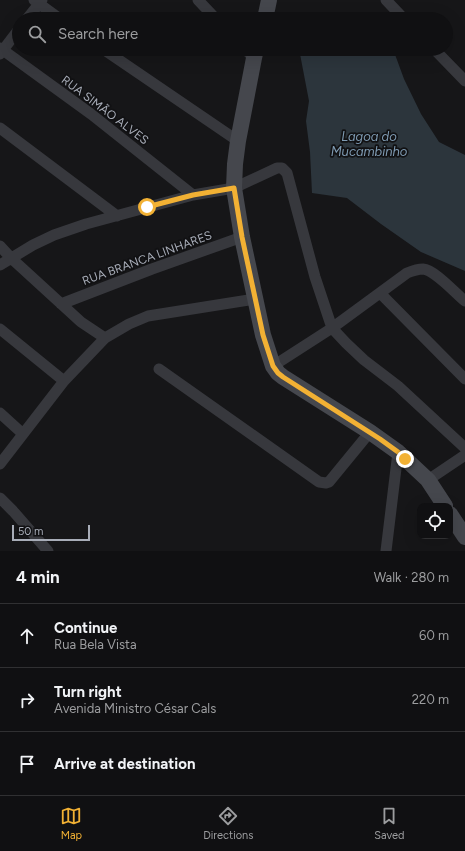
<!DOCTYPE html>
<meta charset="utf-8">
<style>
body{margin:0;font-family:Figtree,sans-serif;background:#19191b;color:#f1f3f6}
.controls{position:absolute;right:12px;bottom:12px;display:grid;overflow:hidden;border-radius:8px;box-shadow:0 4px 16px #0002}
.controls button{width:36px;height:36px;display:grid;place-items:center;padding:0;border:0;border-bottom:1px solid #303032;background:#101012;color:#f1f3f6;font:20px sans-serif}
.scale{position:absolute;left:12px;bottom:10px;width:78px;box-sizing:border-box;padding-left:4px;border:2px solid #a8adb8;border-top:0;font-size:11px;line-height:14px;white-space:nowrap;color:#a8adb8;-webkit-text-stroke:3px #111113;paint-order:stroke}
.stop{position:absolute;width:12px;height:12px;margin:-9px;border:3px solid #f2b134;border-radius:50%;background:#fff}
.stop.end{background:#f2b134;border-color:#fff;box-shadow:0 1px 4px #0008}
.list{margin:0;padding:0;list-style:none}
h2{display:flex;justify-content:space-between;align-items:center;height:52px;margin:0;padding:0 16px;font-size:17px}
h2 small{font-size:13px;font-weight:400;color:#9c9d9f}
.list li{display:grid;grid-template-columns:26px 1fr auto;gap:12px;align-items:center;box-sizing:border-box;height:64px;padding:0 16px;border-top:1px solid #303032}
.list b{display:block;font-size:15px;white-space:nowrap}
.list p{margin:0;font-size:13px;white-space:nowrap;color:#9c9d9f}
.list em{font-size:13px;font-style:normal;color:#9c9d9f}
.icon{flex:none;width:22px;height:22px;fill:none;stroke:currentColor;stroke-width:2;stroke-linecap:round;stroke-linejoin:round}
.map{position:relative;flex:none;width:465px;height:551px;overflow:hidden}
.search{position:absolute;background:#101012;box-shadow:0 4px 16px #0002;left:12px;right:12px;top:12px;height:44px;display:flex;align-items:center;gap:10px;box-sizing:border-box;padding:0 14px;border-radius:22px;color:#9c9d9f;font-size:15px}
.sheet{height:244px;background:#101012}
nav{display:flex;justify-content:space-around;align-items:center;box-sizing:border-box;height:56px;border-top:1px solid #303032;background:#101012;font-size:11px;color:#9c9d9f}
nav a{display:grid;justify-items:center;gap:2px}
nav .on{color:#f2b134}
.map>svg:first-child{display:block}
.water{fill:#2c353c}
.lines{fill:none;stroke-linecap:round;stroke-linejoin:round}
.street{stroke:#37383d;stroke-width:11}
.secondary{stroke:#45474d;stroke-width:16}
.route{stroke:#f2b134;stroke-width:5}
.labels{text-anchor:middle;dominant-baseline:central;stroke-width:3.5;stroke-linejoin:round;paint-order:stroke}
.street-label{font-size:12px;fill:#a8adb8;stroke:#111113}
.water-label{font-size:13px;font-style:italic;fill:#7f9bb3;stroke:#111113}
</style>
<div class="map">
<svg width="465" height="551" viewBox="0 0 465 551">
<rect width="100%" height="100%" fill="#161618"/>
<!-- water -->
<path class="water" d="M357,49H393L404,79L421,114L439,142L465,155V271L421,252L381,224L347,198L312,193L310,152L306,121L309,101L300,54L353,52Z"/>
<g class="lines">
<!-- street -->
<path class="street" d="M34,0L60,19
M198,0L216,19
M386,0L404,19
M27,19L42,0
M0,48L91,114L193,195
M103,49L238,141
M245,49L254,58
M434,49L465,81
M0,54L19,29
M0,128L117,216
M0,246L11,258L81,322L105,338
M0,265L33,245L54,235L86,224L193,195L234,188L277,168H282L287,173L315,277L332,328L346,343L364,360L398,386L465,448
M380,293L465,379
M61,304L152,269L242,237
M0,329L64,381
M273,366L332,328L407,273C412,271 417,269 423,269C435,270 455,293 465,301
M159,369L319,482L326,483L329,482L370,432
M0,413L23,434
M0,464L64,381L105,338L129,324L148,316L255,299
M428,480L465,455
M0,498L13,511L48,551
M386,551L398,452"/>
<!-- secondary -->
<path class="secondary" d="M265,19L269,0
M256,49L254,58L238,141L235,164L234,188L242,237L263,335L273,366L278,373L283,377L370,432L398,452L428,480L445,506
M450,514L465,537"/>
</g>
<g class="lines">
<!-- route -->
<path class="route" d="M147,207L193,195L234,188L242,237L263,335L273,366L278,373L283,377L380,439L398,452L405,459"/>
</g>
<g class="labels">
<!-- street labels -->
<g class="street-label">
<text transform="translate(105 110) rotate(37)">RUA SIMÃO ALVES</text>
<text transform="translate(147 258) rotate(-20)">RUA BRANCA LINHARES</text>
</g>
<!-- water labels -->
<g class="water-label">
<text x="369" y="136">Lagoa do<tspan x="369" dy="15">Mucambinho</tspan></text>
</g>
</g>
</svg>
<div class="controls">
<button><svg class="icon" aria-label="locate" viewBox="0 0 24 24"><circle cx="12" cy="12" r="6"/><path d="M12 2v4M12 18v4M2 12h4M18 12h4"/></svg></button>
</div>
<div class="scale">50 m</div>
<div class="stop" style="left:147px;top:207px"></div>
<div class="stop end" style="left:405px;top:459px"></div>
<div class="search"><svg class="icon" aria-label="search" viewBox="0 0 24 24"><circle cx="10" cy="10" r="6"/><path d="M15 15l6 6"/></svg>Search here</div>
</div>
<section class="sheet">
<h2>4 min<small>Walk · 280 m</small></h2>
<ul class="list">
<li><svg class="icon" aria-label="ahead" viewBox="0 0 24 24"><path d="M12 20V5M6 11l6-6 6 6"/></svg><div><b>Continue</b><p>Rua Bela Vista</p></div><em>60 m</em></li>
<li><svg class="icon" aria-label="right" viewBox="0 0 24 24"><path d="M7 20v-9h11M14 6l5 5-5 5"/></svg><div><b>Turn right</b><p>Avenida Ministro César Cals</p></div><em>220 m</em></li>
<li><svg class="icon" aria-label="arrive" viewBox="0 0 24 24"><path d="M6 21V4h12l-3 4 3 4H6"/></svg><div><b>Arrive at destination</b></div></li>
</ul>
</section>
<nav>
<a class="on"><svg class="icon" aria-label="map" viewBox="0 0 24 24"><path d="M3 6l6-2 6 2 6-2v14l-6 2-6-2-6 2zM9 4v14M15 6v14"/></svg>Map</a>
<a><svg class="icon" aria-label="directions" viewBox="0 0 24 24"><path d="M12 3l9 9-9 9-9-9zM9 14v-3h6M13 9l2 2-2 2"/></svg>Directions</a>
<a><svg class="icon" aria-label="saved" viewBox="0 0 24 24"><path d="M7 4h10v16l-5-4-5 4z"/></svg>Saved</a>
</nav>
